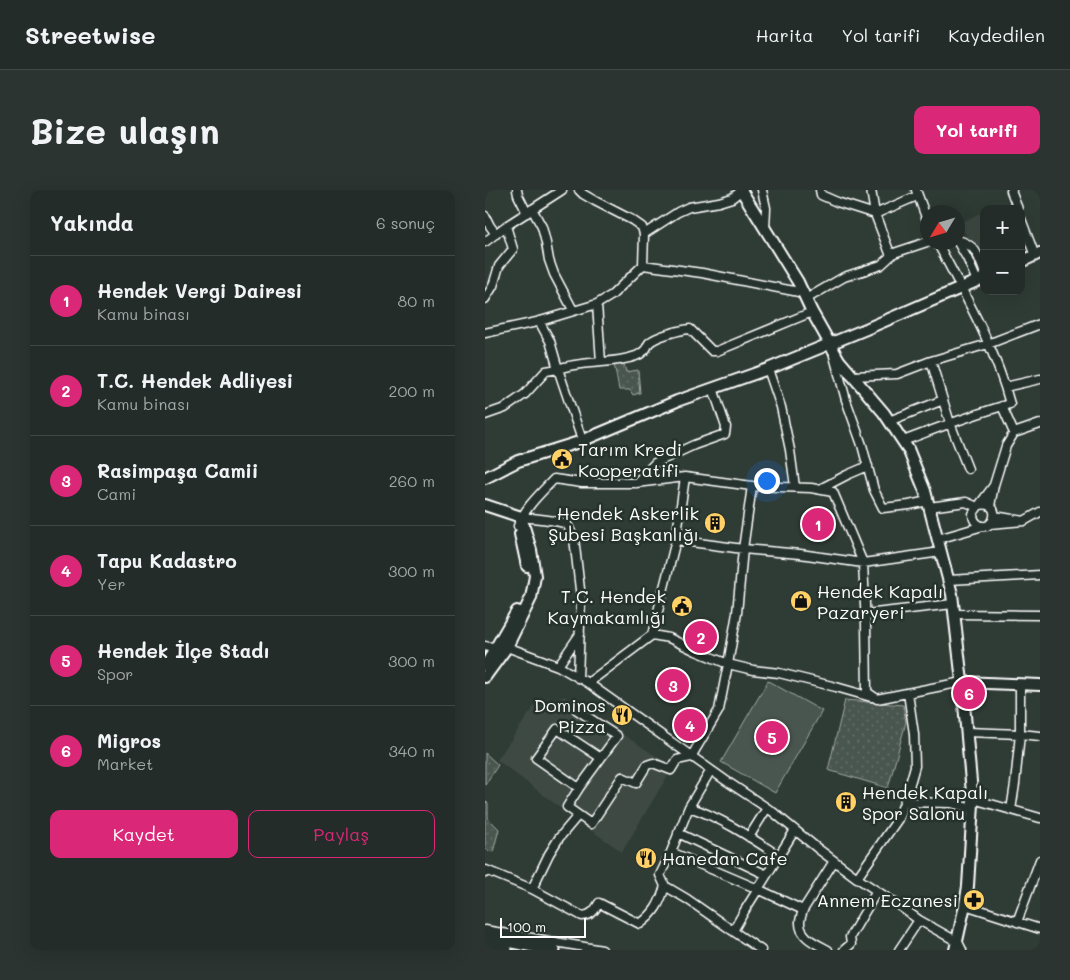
<!DOCTYPE html>
<html lang="tr">
<meta charset="utf-8">
<style>
body{margin:0;font-family:Mali,sans-serif;background:#2b3430;color:#f1f3f6}
.controls{position:absolute;right:15px;top:15px;display:grid;overflow:hidden;border-radius:10px;box-shadow:0 5px 20px #0002}
.controls button{width:45px;height:45px;display:grid;place-items:center;padding:0;border:0;border-bottom:1px solid #404845;background:#232c28;color:#f1f3f6;font:25px sans-serif}
.compass{position:absolute;left:435px;top:15px;width:45px;height:45px;border-radius:50%;background:#232c28;box-shadow:0 5px 20px #0002;rotate:232deg}
.scale{position:absolute;left:15px;bottom:12px;width:86px;box-sizing:border-box;padding-left:5px;border:2px solid #fff;border-top:0;font-size:14px;line-height:18px;white-space:nowrap;color:#fff;-webkit-text-stroke:4px #26332d;paint-order:stroke}
.you{position:absolute;left:281px;top:290px;width:18px;height:18px;margin:-12px;border:4px solid #fff;border-radius:50%;background:#1a73e8;box-shadow:0 0 0 8px #1a73e833}
.badge{display:grid;place-items:center;width:32px;height:32px;border-radius:50%;background:#db2777;color:#fff;font-size:16px;font-weight:700}
.pin{position:absolute;translate:-50% -50%;border:2px solid #fff;box-shadow:0 1px 5px #0006}
.list{margin:0;padding:0;list-style:none}
h2{display:flex;justify-content:space-between;align-items:center;height:65px;margin:0;padding:0 20px;font-size:21px}
h2 small{font-size:16px;font-weight:400;color:#a3a7a8}
.list li{display:grid;grid-template-columns:32px 1fr auto;gap:15px;align-items:center;box-sizing:border-box;height:90px;padding:0 20px;border-top:1px solid #404845}
.list b{display:block;font-size:19px;white-space:nowrap}
.list p{margin:0;font-size:16px;white-space:nowrap;color:#a3a7a8}
.list em{font-size:16px;font-style:normal;color:#a3a7a8}
.actions{display:flex;gap:10px;padding:15px 20px}
.actions a{flex:1;padding:11px 0;border:1px solid #db2777;border-radius:10px;text-align:center;font-size:18px;color:#db2777}
.actions .main{background:#db2777;color:#fff}
.map{position:relative;flex:none;width:555px;height:760px;overflow:hidden;border-radius:10px}
header{display:flex;align-items:center;gap:30px;box-sizing:border-box;height:70px;padding:0 25px;background:#232c28;border-bottom:1px solid #404845}
header strong{font-size:24px}
nav{display:flex;gap:28px;margin-inline-start:auto;font-size:18px}
.intro{display:flex;align-items:center;justify-content:space-between;box-sizing:border-box;height:120px;padding:0 30px}
h1{margin:0;font-size:35px}
.button{padding:12px 22px;border-radius:10px;background:#db2777;color:#fff;font-size:18px;font-weight:700}
main{display:flex;gap:30px;padding:0 30px}
aside{flex:1;background:#232c28;border-radius:10px;box-shadow:0 5px 20px #0002}
.map>svg:first-child{display:block}
.built{fill:#3c4842}
.grass{fill:url(#grass-dots);stroke:#a4aaa7}
.garden{fill:#4a544f;stroke:#a4aaa7}
.lines{fill:none;stroke-linecap:round;stroke-linejoin:round}
.minor-casing{stroke:#fff;stroke-width:11}
.major-casing{stroke:#fff;stroke-width:14}
.highway-casing{stroke:#fff;stroke-width:15}
.minor{stroke:#26332d;stroke-width:8}
.major{stroke:#26332d;stroke-width:10}
.highway{stroke:#26332d;stroke-width:11}
.labels{text-anchor:middle;dominant-baseline:central;stroke-width:5;stroke-linejoin:round;paint-order:stroke}
.poi-label{font-size:18px;fill:#fff;stroke:#26332d;text-anchor:start}
</style>
<header>
<strong>Streetwise</strong>
<nav><a>Harita</a><a>Yol tarifi</a><a>Kaydedilen</a></nav>
</header>
<div class="intro"><h1>Bize ulaşın</h1><a class="button">Yol tarifi</a></div>
<main>
<aside>
<h2>Yakında<small>6 sonuç</small></h2>
<ul class="list">
<li><span class="badge">1</span><div><b>Hendek Vergi Dairesi</b><p>Kamu binası</p></div><em>80 m</em></li>
<li><span class="badge">2</span><div><b>T.C. Hendek Adliyesi</b><p>Kamu binası</p></div><em>200 m</em></li>
<li><span class="badge">3</span><div><b>Rasimpaşa Camii</b><p>Cami</p></div><em>260 m</em></li>
<li><span class="badge">4</span><div><b>Tapu Kadastro</b><p>Yer</p></div><em>300 m</em></li>
<li><span class="badge">5</span><div><b>Hendek İlçe Stadı</b><p>Spor</p></div><em>300 m</em></li>
<li><span class="badge">6</span><div><b>Migros</b><p>Market</p></div><em>340 m</em></li>
</ul>
<div class="actions"><a class="main">Kaydet</a><a>Paylaş</a></div>
</aside>
<div class="map">
<svg width="555" height="760" viewBox="0 0 555 760">
<defs>
<pattern id="grass-dots" width="8" height="8" patternUnits="userSpaceOnUse" patternTransform="scale(1.25)"><rect width="8" height="8" fill="#4a544f"/><path d="M2 2h.1M6 6h.1" fill="none" stroke="#656e69" stroke-width="1.8" stroke-linecap="round"/></pattern>
</defs>
<rect width="100%" height="100%" fill="#2f3b35"/>
<filter id="ink" filterUnits="userSpaceOnUse"><feTurbulence type="fractalNoise" baseFrequency=".02" numOctaves="2"/><feDisplacementMap in="SourceGraphic" scale="10" xChannelSelector="R" yChannelSelector="G"/><feConvolveMatrix kernelMatrix="1 2 1 2 8 2 1 2 1" color-interpolation-filters="sRGB"/></filter>
<g filter="url(#ink)">
<!-- built -->
<path class="built" d="M499,21V74L496,75L475,33Z
M79,506L188,577L137,662L90,629L12,570L52,512L59,517Z"/>
<!-- grass -->
<path class="grass" d="M138,171L141,182L153,180L155,203L148,205L145,200H134L129,173Z
M360,510L418,515L421,532L403,598L343,580Z
M0,563L13,575L0,595Z
M0,612L3,613V628L14,639L8,662L0,659Z"/>
<!-- garden -->
<path class="garden" d="M283,491L337,521L290,603L236,572Z"/>
<g class="lines">
<!-- minor casing -->
<g class="minor-casing">
<path id="minor" d="M32,0L33,5L42,23
M94,0L98,4L110,11L147,30L157,37L159,44
M277,0L281,18L280,39
M335,0L336,5L352,12L390,24L406,66
M386,0L390,24L432,6
M431,0L442,30
M527,0L526,1L533,19
M47,19L57,37L61,53L64,70L69,84L88,120
M0,26L5,36L11,44
M536,29L550,66
M472,50C490,54 493,65 499,81
M472,51L482,68L492,91
M0,52L21,36L77,0
M158,75L159,44L193,22L204,17L234,12L247,8L257,0
M0,109L8,96L14,76L28,59L21,36
M321,109L359,87L396,75L409,63L442,52
M112,114L116,172
M0,143L52,132L112,114L127,105L158,75L217,83L319,103
M349,166L361,210L377,255L389,300L398,318L424,315L443,311
M446,171L465,233L483,279
M283,179L296,217L305,260L310,297
M368,186L412,184L446,171L503,154L555,134
M520,197L555,189
M0,225L20,218L40,204L61,181L73,179L65,151L54,131
M404,231L458,210
M529,243L555,234
M97,250L73,179C97,170 126,175 151,166C154,165 158,162 160,160C162,158 163,154 164,153C171,146 195,140 205,139L227,161H232L327,122
M418,251C453,238 488,224 525,214C510,157 479,104 452,52
M200,287L191,350L258,359L315,364L378,373L456,362
M151,293L170,273L209,255L240,244L241,237L228,198
M509,295L521,256L529,243L517,216
M267,296L258,359L252,423L243,474L268,480L294,483L351,497L386,507
M335,299L362,285L383,276
M495,315C518,310 510,345 493,334C490,332 488,328 488,324C489,321 506,300 509,295L505,316
M444,317L481,312L492,317
M36,327C52,329 66,329 82,334L89,348L96,408L93,488
M539,331L555,322
M505,334L539,331L510,326
M33,336C40,317 55,304 69,289L97,293H151L200,287L267,296L326,298L348,302L378,373L381,435L382,502L392,509L477,492
M453,349L498,336
M464,390L555,385
M381,424L468,414
M469,424L555,425
M0,456L4,457L12,456L22,457L73,476L103,493L240,590L288,622L332,658L372,688L406,710L434,730L473,752L477,760
M73,476L95,444
M103,493L167,445L191,350
M92,520L132,546L94,598L82,617L106,634L137,587L151,593L162,575L168,573L186,580L192,570L206,567L234,520L243,474L211,461L184,448L167,445
M482,542L535,544L555,546
M94,598L51,568L72,539L116,568
M488,609L555,628
M420,612L466,613L488,619
M204,617C237,628 265,647 294,666
M526,620L530,594L535,544V494
M193,643L282,685
M264,647L282,618
M186,662L204,617L226,580
M0,683L1,680L47,699L97,726C106,726 110,720 114,713L155,734C170,723 175,713 180,696L175,685L186,662L273,699L318,720C317,724 315,729 315,732C314,747 332,754 343,760
M372,688L413,629L422,604L430,576L429,544L423,503
M180,696L202,709L248,741
M47,699L64,664L74,648L90,629
M480,715L555,739
M318,720L349,671
M532,732L555,670
M0,740L117,760
M276,760L248,741L260,720L310,640
M359,760L366,754L365,747L392,701
M414,760L434,730"/>
</g>
<!-- major casing -->
<g class="major-casing">
<path id="major" d="M256,0L313,92L327,122L354,170L399,223L423,259L440,301L467,404L477,492L488,614L483,696L480,715L470,760
M536,72L555,63
M0,288L33,271L94,252L192,211L283,179L381,139L499,88
M0,315L36,327L46,360L50,386L46,408L22,457L0,487
M35,344L42,376
M0,476L32,421
M477,492L555,495"/>
</g>
<!-- highway casing -->
<g class="highway-casing">
<path id="highway" d="M0,747L69,760
M0,756L21,760"/>
</g>
<!-- minor -->
<use href="#minor" class="minor"/>
<!-- major -->
<use href="#major" class="major"/>
<!-- highway -->
<use href="#highway" class="highway"/>
</g>
</g>
<!-- icons -->
<defs>
<g id="civic-disc" transform="scale(1.125)"><circle r="9.5" fill="#ffd166" stroke="#26332d"/><path d="M-.6-6.5H3V-4.5H.6V-3L4-1V1h2V6H-6V1h2V-1L-.6-3ZM-1.2 2.5V6h2.4V2.5Z" fill="#111"/></g>
<g id="building-disc" transform="scale(1.125)"><circle r="9.5" fill="#ffd166" stroke="#26332d"/><path d="M-4-6H4V6H1V3H-1V6H-4ZM-2.5-4.3h1.7v1.8h-1.7ZM.8-4.3h1.7v1.8H.8ZM-2.5-1h1.7V.8h-1.7ZM.8-1h1.7V.8H.8Z" fill="#111"/></g>
<g id="shop-disc" transform="scale(1.125)"><circle r="9.5" fill="#ffd166" stroke="#26332d"/><path d="M-5-2.5h2.3a2.7 3.5 0 0 1 5.4 0H5L5.5 6h-11ZM-1.5-2.5h3a1.5 2.3 0 0 0-3 0Z" fill="#111"/></g>
<g id="restaurant-disc" transform="scale(1.125)"><circle r="9.5" fill="#ffd166" stroke="#26332d"/><path d="M-5-6h1v4h1v-4h1v4h1v-4h1v5L-1.5 .5V6h-2V.5L-5-1ZM5-6V6H3V1.5H1.5Q1.5-4 5-6Z" fill="#111"/></g>
<g id="pharmacy-disc" transform="scale(1.125)"><circle r="9.5" fill="#ffd166" stroke="#26332d"/><path d="M-2-6h4v4h4v4h-4v4h-4v-4h-4v-4h4Z" fill="#111"/></g>
</defs>
<g fill-rule="evenodd">
<use href="#civic-disc" x="77" y="269"/>
<use href="#building-disc" x="230" y="333"/>
<use href="#shop-disc" x="316" y="411"/>
<use href="#civic-disc" x="197" y="416"/>
<use href="#restaurant-disc" x="137" y="525"/>
<use href="#building-disc" x="361" y="612"/>
<use href="#restaurant-disc" x="161" y="668"/>
<use href="#pharmacy-disc" x="489" y="710"/>
</g>
<g class="labels">
<!-- poi labels -->
<g class="poi-label">
<text x="93" y="259">Tarım Kredi<tspan x="93" dy="21">Kooperatifi</tspan></text>
<text x="214" y="323" text-anchor="end">Hendek Askerlik<tspan x="214" dy="21">Şubesi Başkanlığı</tspan></text>
<text x="332" y="401">Hendek Kapalı<tspan x="332" dy="21">Pazaryeri</tspan></text>
<text x="181" y="406" text-anchor="end">T.C. Hendek<tspan x="181" dy="21">Kaymakamlığı</tspan></text>
<text x="121" y="515" text-anchor="end">Dominos<tspan x="121" dy="21">Pizza</tspan></text>
<text x="377" y="602">Hendek Kapalı<tspan x="377" dy="21">Spor Salonu</tspan></text>
<text x="177" y="668">Hanedan Cafe</text>
<text x="473" y="710" text-anchor="end">Annem Eczanesi</text>
</g>
</g>
</svg>
<div class="controls">
<button>+</button>
<button>−</button>
</div>
<svg class="compass" viewBox="-18 -18 36 36"><path d="M0-13l5 13h-10z" fill="#e53935"/><path d="M0 13l5-13h-10z" fill="#a3a7a8"/></svg>
<div class="scale">100 m</div>
<div class="you"></div>
<div class="pin badge" style="left:333px;top:334px">1</div>
<div class="pin badge" style="left:216px;top:447px">2</div>
<div class="pin badge" style="left:188px;top:495px">3</div>
<div class="pin badge" style="left:205px;top:535px">4</div>
<div class="pin badge" style="left:287px;top:547px">5</div>
<div class="pin badge" style="left:484px;top:503px">6</div>
</div>
</main>
